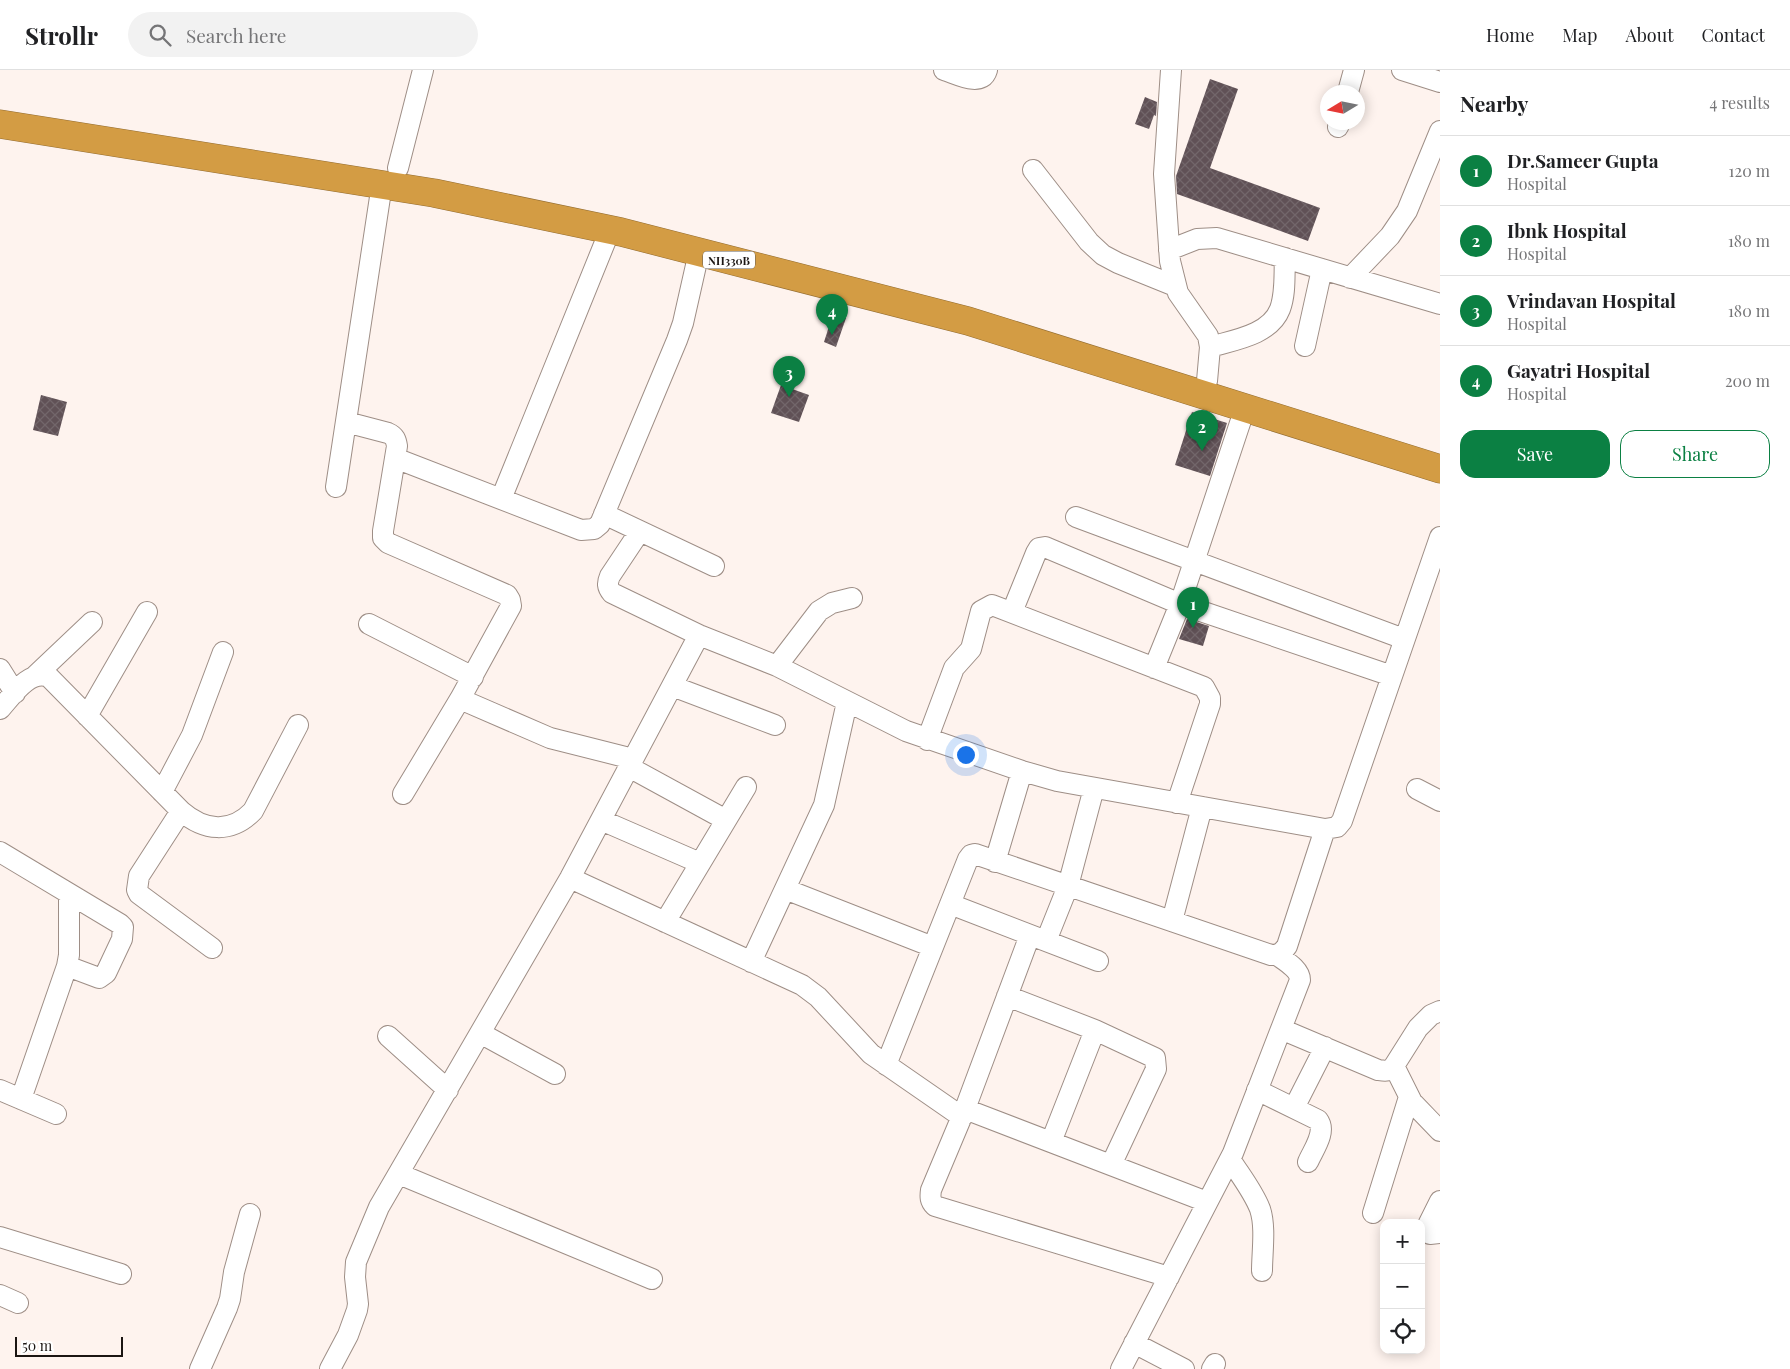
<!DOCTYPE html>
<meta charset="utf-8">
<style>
body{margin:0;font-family:"Playfair Display",serif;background:#f2f2f2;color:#202124}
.controls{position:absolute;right:15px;bottom:15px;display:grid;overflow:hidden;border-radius:10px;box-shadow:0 2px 12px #0003}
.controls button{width:45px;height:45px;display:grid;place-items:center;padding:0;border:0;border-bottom:1px solid #e0e0e0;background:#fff;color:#202124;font:25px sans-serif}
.compass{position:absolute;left:1320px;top:15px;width:45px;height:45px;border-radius:50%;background:#fff;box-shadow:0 2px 12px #0003;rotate:260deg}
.scale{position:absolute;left:15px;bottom:12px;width:108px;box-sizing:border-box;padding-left:5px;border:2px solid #1b1512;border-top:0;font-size:14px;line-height:18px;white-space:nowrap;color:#1b1512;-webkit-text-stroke:4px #fff;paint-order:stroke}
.you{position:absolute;left:965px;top:684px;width:18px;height:18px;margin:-12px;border:4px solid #fff;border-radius:50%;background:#1a73e8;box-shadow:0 0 0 8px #1a73e833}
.badge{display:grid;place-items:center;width:32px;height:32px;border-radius:50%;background:#0b8043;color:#fff;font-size:16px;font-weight:700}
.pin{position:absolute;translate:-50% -41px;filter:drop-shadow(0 1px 2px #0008)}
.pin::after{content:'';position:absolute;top:26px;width:18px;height:15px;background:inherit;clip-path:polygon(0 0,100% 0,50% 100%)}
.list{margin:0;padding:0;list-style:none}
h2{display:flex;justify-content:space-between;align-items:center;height:65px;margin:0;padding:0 20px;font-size:21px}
h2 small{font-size:16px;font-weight:400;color:#757577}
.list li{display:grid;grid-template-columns:32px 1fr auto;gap:15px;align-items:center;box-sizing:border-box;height:70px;padding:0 20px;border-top:1px solid #e0e0e0}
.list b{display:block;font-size:19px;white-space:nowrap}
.list p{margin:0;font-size:16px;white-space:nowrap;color:#757577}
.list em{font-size:16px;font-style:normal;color:#757577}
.actions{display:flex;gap:10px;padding:15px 20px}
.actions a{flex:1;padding:11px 0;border:1px solid #0b8043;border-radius:15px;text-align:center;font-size:18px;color:#0b8043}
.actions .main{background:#0b8043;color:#fff}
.icon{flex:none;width:28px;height:28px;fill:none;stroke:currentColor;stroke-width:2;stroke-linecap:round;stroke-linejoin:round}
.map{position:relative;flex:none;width:1440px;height:1299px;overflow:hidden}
header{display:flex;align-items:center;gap:30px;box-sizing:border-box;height:70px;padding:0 25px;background:#fff;border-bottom:1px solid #e0e0e0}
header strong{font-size:24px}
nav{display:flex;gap:28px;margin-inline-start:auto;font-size:18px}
.search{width:350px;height:45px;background:#f2f2f2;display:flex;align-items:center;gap:12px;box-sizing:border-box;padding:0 18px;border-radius:28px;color:#757577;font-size:19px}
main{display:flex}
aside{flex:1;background:#fff}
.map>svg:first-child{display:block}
.building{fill:url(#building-cross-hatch)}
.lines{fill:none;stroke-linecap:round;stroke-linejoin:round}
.minor-casing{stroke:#9e8e86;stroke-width:22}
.highway-casing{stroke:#936d32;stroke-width:29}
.minor{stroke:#fff;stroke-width:20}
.highway{stroke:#d39c44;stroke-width:28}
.labels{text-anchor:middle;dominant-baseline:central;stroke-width:5;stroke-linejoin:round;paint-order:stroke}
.shield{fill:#fff;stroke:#5f5b59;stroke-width:1}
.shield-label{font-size:11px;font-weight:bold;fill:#1b1512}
</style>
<header>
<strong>Strollr</strong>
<div class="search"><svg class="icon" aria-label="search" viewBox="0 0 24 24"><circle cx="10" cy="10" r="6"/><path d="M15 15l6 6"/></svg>Search here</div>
<nav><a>Home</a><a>Map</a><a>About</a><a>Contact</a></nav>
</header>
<main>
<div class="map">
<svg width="1440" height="1299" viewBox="0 0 1440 1299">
<defs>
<pattern id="building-cross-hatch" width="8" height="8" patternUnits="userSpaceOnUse" patternTransform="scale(1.25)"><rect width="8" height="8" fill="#605156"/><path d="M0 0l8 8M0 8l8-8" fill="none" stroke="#72666a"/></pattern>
</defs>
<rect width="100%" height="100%" fill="#fef3ee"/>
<!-- building -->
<path class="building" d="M1210,9L1238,19L1210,98L1320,138L1308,171L1177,124L1176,106Z
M1145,27L1157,32L1156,46L1154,45L1149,59L1135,54Z
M833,244L846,248L836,277L824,272Z
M781,315L809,325L799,352L771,343Z
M41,325L67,332L58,366L33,360Z
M1192,342L1227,353L1210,406L1175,395Z
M1187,549L1209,556L1203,576L1179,569Z"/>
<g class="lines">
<!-- minor casing -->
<g class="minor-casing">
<path id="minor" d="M944,0C957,4 982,18 987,0
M1171,0L1164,104L1170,191L1178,223L1208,266L1210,277L1207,311
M1402,0L1440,12
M1348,22L1354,0
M1338,57L1340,52
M398,98L423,0
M1033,100L1089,172L1103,185L1118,193L1175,216
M1169,180L1197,169L1217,168L1440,234
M1350,208L1390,166L1407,141L1440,61
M1305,276L1322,199
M1210,277C1234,270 1270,265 1280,239C1286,223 1284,204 1285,188
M346,352L388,363C395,366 396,370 397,376L383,461V468L388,473L507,525L510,530L511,536L460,629L403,724
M395,388L581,460L594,459L600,454L677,270L683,253L699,182
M336,417L382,114
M501,429L610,160
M604,444L714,496
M1076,447L1404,569
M640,461L610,506C607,513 607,517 612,523L699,565L777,596L906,661L1022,701L1057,711L1325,759L1337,757L1342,751L1440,467
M1012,542L1036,483L1039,478L1045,477L1180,534L1392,606
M369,554L473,607
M777,596L819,541L832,533L852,528
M1154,598L1180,534L1245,338
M0,599L15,623
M35,606L92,552
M672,616L775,655
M460,629L550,668L633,689
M0,639C12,626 29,599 49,607L181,741C204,761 231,764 253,741L298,655
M87,646L147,542
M927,670L954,598L971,579L981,541L992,535L1204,617L1210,628V634L1177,733
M629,697L726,750
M1417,719L1440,731
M162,722L192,665L223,582
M181,741L139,806L137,820L139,824L212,878
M601,750L700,793
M0,782L120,854L123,857L122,869L106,903L99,908L67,896
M995,792L1022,701
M570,808L802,915L818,927L871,984L962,1047
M785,819L933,877
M950,834L1098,891
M1172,851L1202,737
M665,852L746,717
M1030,865L965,1039L931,1120C930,1127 930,1131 935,1136L1169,1207
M1046,871L1068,816L1094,718
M751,892L824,735L847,632
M1007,926L1095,960L1155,988L1156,999L1111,1095
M1281,959L1378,1000C1385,1001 1389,1002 1394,996L1418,958L1431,945L1440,941
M480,963L555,1004
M388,966L448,1020
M886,995L968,789L971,785L975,784L1271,885C1279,885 1282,883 1287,876L1325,759
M1394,996L1412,1032L1440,1061
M0,1020L56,1044
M1257,1020L1318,1050C1327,1062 1313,1080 1308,1092
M21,1029L67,896L69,885V825
M1294,1038L1325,977
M965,1039L1207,1132
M1051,1072L1095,960
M1230,1089C1240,1105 1253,1121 1260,1139C1266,1157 1262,1182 1262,1201
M399,1104L652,1209
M1440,1131L1427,1157L1428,1162L1430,1164L1440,1163
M1373,1143L1409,1027
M0,1167L121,1204
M0,1225L18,1233
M1134,1273L1184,1299
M200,1299L227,1238L230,1229L234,1202L250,1144
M330,1299L348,1265L357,1240L358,1234L355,1207L356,1192L379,1137L570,808L699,565
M1121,1299L1233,1083L1300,910C1300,899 1285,891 1277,885
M1212,1299L1215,1294"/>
</g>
<!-- highway casing -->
<g class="highway-casing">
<path id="highway" d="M0,54L434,123L621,162L968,251L1440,399"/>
</g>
<!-- minor -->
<use href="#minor" class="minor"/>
<!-- highway -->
<use href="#highway" class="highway"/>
</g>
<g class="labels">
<!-- shield labels -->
<rect class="shield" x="703" y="181.5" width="52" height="17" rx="4"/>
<g class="shield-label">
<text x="729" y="190">NH330B</text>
</g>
</g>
</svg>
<div class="controls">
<button>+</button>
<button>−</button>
<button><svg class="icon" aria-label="locate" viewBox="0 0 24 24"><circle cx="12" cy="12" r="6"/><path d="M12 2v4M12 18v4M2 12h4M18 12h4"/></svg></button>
</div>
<svg class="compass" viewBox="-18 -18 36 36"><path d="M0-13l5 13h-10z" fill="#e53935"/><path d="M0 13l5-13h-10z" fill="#757577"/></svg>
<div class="scale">50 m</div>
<div class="you"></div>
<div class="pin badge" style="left:1193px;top:558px">1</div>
<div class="pin badge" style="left:1202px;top:381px">2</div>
<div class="pin badge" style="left:789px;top:327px">3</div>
<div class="pin badge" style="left:832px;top:265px">4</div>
</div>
<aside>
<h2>Nearby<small>4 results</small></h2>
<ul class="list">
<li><span class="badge">1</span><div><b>Dr.Sameer Gupta</b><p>Hospital</p></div><em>120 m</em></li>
<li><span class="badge">2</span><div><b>Ibnk Hospital</b><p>Hospital</p></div><em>180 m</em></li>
<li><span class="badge">3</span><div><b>Vrindavan Hospital</b><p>Hospital</p></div><em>180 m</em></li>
<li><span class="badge">4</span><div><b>Gayatri Hospital</b><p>Hospital</p></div><em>200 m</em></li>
</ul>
<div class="actions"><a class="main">Save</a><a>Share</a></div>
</aside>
</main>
